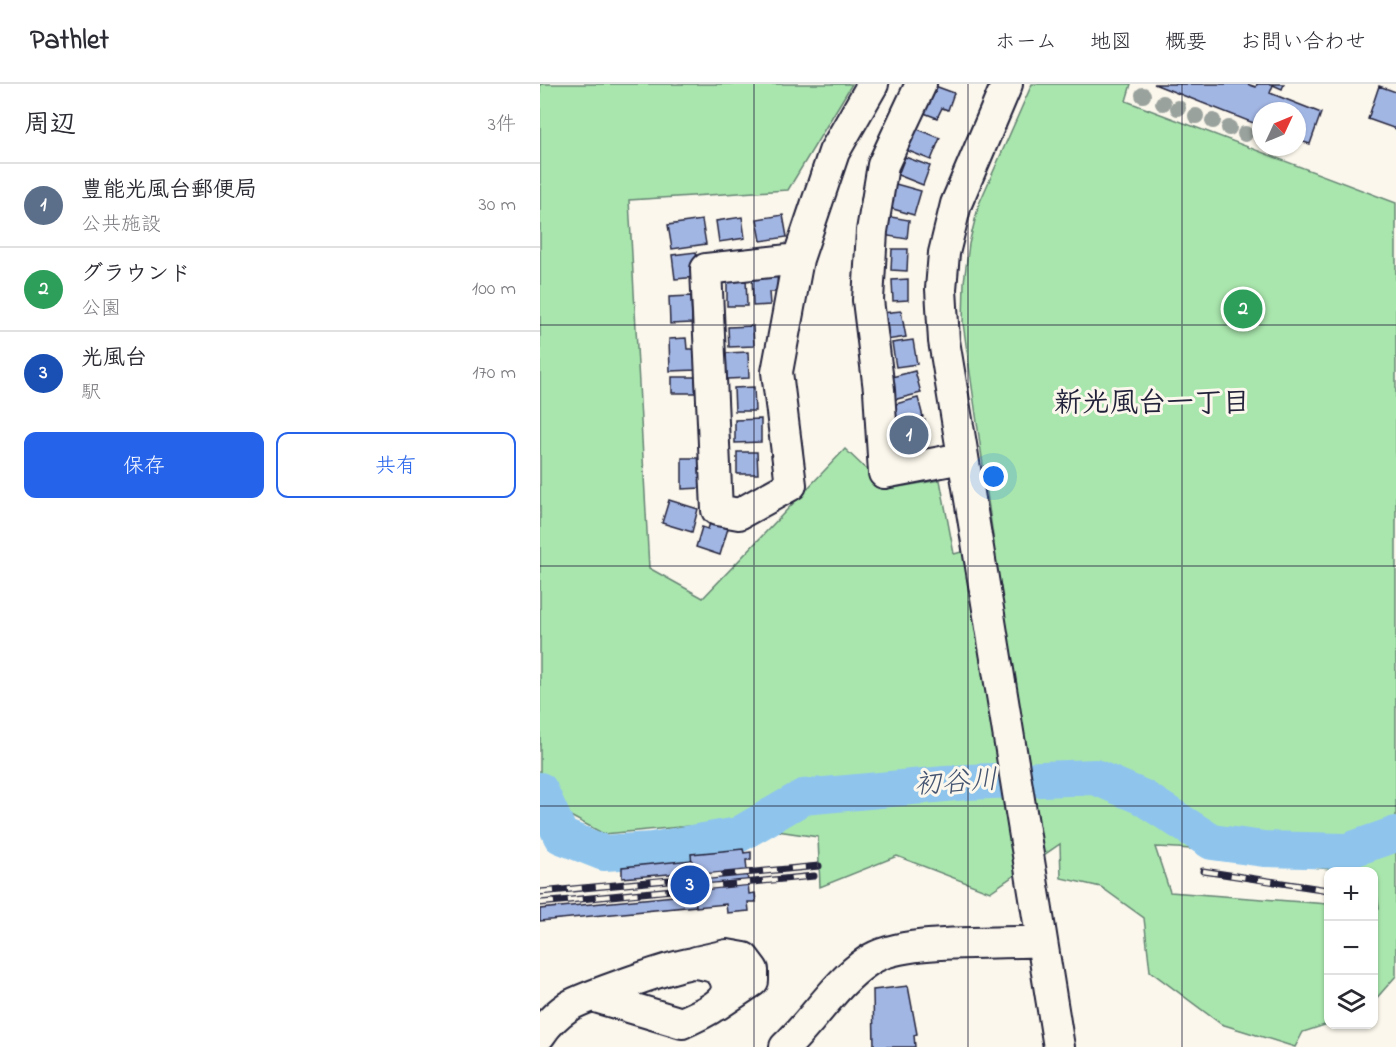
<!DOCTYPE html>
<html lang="ja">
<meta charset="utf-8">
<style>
body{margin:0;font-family:"Indie Flower","Klee One",sans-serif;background:#f2f2f3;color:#2b2b33}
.controls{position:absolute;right:18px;bottom:18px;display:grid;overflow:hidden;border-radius:12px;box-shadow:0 2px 4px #0004}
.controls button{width:54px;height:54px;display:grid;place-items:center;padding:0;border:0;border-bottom:2px solid #e1e1e2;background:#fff;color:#2b2b33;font:30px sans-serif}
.compass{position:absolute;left:712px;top:18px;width:54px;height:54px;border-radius:50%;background:#fff;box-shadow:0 2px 4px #0004;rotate:46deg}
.you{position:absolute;left:454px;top:393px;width:21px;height:21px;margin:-15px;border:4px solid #fff;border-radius:50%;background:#1a73e8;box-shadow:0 0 0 9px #1a73e833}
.badge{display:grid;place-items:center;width:39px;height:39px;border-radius:50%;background:#2563eb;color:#fff;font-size:20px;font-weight:700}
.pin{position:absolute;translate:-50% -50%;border:3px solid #fff;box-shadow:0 2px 6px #0006}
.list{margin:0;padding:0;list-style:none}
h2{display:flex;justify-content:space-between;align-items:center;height:78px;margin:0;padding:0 24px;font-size:26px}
h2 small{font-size:20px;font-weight:400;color:#7c7c81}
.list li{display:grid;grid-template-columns:39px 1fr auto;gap:18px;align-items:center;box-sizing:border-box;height:84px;padding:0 24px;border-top:2px solid #e1e1e2}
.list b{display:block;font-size:22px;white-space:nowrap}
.list p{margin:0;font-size:20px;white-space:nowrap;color:#7c7c81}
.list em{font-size:20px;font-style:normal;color:#7c7c81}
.actions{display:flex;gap:12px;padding:18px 24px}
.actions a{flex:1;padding:14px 0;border:2px solid #2563eb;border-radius:12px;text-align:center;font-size:21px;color:#2563eb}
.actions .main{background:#2563eb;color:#fff}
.icon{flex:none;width:33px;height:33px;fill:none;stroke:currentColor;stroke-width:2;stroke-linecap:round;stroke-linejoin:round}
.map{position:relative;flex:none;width:856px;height:963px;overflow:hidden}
header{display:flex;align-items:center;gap:36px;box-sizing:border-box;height:84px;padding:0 30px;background:#fff;border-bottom:2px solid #e1e1e2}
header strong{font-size:28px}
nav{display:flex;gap:33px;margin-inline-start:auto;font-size:21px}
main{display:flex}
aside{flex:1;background:#fff}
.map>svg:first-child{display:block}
.green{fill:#a9e6ad;stroke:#668474;stroke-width:1.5}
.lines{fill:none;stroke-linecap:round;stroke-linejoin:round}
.river{stroke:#8fc5ed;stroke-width:36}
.building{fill:#a2b6e4;stroke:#22223b;stroke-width:1.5}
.minor-casing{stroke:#22223b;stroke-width:34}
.minor{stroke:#fbf7ec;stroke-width:30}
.rail-casing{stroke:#22223b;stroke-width:7}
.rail{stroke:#fbf7ec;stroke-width:4.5;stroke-dasharray:14;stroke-linecap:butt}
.minor-bridge-casing{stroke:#22223b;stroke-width:34;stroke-linecap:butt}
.minor-bridge{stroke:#fbf7ec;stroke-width:30}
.tree{fill:#9aa29d}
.grid{fill:none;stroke:#22223b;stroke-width:1.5;stroke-opacity:0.55}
.labels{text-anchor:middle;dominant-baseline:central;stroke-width:6;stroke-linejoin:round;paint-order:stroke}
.neighbourhood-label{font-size:28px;font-weight:bold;fill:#22223b;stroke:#fbf7ec}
.water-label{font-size:28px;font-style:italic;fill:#435370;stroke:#fbf7ec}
</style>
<header>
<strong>Pathlet</strong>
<nav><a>ホーム</a><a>地図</a><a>概要</a><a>お問い合わせ</a></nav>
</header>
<main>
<aside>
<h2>周辺<small>3件</small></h2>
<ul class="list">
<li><span class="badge" style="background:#5c6f8a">1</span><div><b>豊能光風台郵便局</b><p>公共施設</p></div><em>30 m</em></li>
<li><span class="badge" style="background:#2e9e5b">2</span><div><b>グラウンド</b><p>公園</p></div><em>100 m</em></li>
<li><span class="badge" style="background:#1a4fb4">3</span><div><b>光風台</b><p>駅</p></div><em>170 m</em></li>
</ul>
<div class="actions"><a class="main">保存</a><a>共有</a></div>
</aside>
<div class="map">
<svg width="856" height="963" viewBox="0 0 856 963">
<rect width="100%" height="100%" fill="#fbf7ec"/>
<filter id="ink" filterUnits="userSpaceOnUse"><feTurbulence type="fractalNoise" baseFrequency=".0167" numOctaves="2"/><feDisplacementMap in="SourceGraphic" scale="12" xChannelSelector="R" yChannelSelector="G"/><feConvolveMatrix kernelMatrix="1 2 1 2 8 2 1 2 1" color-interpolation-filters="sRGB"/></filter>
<g filter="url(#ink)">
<!-- green -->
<path class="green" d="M0,0H312L248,106L89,116L109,484L163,514L305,365L347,405L400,396L414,470L454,459L423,239L424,198L429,160L439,120L492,0H591L586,17L856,119V892L834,917V824H839L834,788C760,787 689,764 615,763L630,808L788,820V940L763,948L755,963L681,940L610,887L604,834L561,803L521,794L520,760L450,808L357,772L280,803L278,753L183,739L64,750L21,727L0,745Z"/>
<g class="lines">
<!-- river -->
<path class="river" d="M0,706L21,752L64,769L112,766L198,751L263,713L427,698L555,693L602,713L672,758L724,765L807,767L856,750"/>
</g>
<!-- building -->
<path class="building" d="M614,0H707L716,3L717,0H744L742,5L733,1L730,9L781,29L770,60L757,56V27H721V42Z
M395,2L414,9L408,26L402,24L397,34L384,29Z
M839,2L856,8V45L828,35Z
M375,44L400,54L391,76L366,66Z
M365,73L390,82L383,101L358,91Z
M352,99L381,107L374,131L346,123Z
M243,131L247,153L221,157L217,135Z
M345,132L369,136L367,155L342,151Z
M202,133L205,154L179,158L176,137Z
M162,136L166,160L132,165L128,141Z
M352,165H368L367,187L351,186Z
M156,168L159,193L135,195L132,171Z
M212,189H237L238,208H229L230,221L213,222Z
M187,193H206L207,222H187Z
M368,195V216L353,217L352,196Z
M151,212L152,239L130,240L129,213Z
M361,227L366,253L346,256L342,229Z
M213,242L214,262L189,263L188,243Z
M146,254L147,265H156L157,286L130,287L129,255Z
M373,256L377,280L356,283L352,259Z
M208,268L209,294L187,295L186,269Z
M375,287L381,309L353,316L348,294Z
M132,293H155L156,309H132Z
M214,303L215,327H195L194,304Z
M378,314L383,333L357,339L352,321Z
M221,335V358L195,359V336Z
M385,336L388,354L360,359L356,341Z
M197,368H217L218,390H197Z
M142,374H162V404L142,405Z
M129,416L158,425L152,448L122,439Z
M171,436L189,441L180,471L156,463L162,443L168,445Z
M203,765L204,769L211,768V776H206L209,810L215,809L216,818H208L209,827L187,829L186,820L156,823L151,770Z
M152,776L153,788L82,794V783Z
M155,810L156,822L0,837V825Z
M368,902L377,950L374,951L375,963H334L333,906Z"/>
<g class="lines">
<!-- minor casing -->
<g class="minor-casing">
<path id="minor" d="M381,0L343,81L332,147L328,216L339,306L344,389L422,374
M258,175L166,185L177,426L199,430L251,401L237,288L258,175L294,68L333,0
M449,531L404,257L401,205L404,169L416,120L467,0
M496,820L519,963
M156,878L187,871L204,874L213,886V897L177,921
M0,951C7,940 17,930 29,922C42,914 142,878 155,879C165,880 178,883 183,891C199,918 160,930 142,939L52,912
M245,963C274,936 295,899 328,877C362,853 456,861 501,857"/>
</g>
<!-- minor -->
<use href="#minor" class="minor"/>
<!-- rail casing -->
<g class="rail-casing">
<path id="rail" d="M663,787L788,806
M0,808L279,782
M0,819L274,792"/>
</g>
<!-- rail -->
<use href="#rail" class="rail"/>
<!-- minor-bridge casing -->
<g class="minor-bridge-casing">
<path id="minor-bridge" d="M449,531L496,820"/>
</g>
<!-- minor-bridge -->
<use href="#minor-bridge" class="minor-bridge"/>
</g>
<!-- trees -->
<g class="tree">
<circle cx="603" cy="11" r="8"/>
<circle cx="623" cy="19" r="8"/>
<circle cx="638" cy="24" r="8"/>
<circle cx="656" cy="32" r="8"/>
<circle cx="673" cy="37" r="8"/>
<circle cx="689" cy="44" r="8"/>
<circle cx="705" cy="50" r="8"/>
</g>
</g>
<!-- grid -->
<path class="grid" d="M214,0V963M428,0V963M642,0V963M0,241H856M0,482H856M0,722H856"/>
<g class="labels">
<!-- neighbourhood labels -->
<g class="neighbourhood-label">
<text x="612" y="320">新光風台一丁目</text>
</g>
<!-- water labels -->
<g class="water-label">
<text transform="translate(416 700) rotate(-4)">初谷川</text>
</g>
</g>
</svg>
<div class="controls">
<button>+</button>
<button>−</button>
<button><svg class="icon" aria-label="layers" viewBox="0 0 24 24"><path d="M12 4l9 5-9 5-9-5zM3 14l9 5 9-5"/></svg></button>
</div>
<svg class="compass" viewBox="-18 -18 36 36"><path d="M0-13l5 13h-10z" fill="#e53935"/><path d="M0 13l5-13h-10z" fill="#7c7c81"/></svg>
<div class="you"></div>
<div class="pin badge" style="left:369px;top:351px;background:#5c6f8a">1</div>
<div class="pin badge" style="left:703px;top:225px;background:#2e9e5b">2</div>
<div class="pin badge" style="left:150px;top:801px;background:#1a4fb4">3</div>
</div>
</main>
